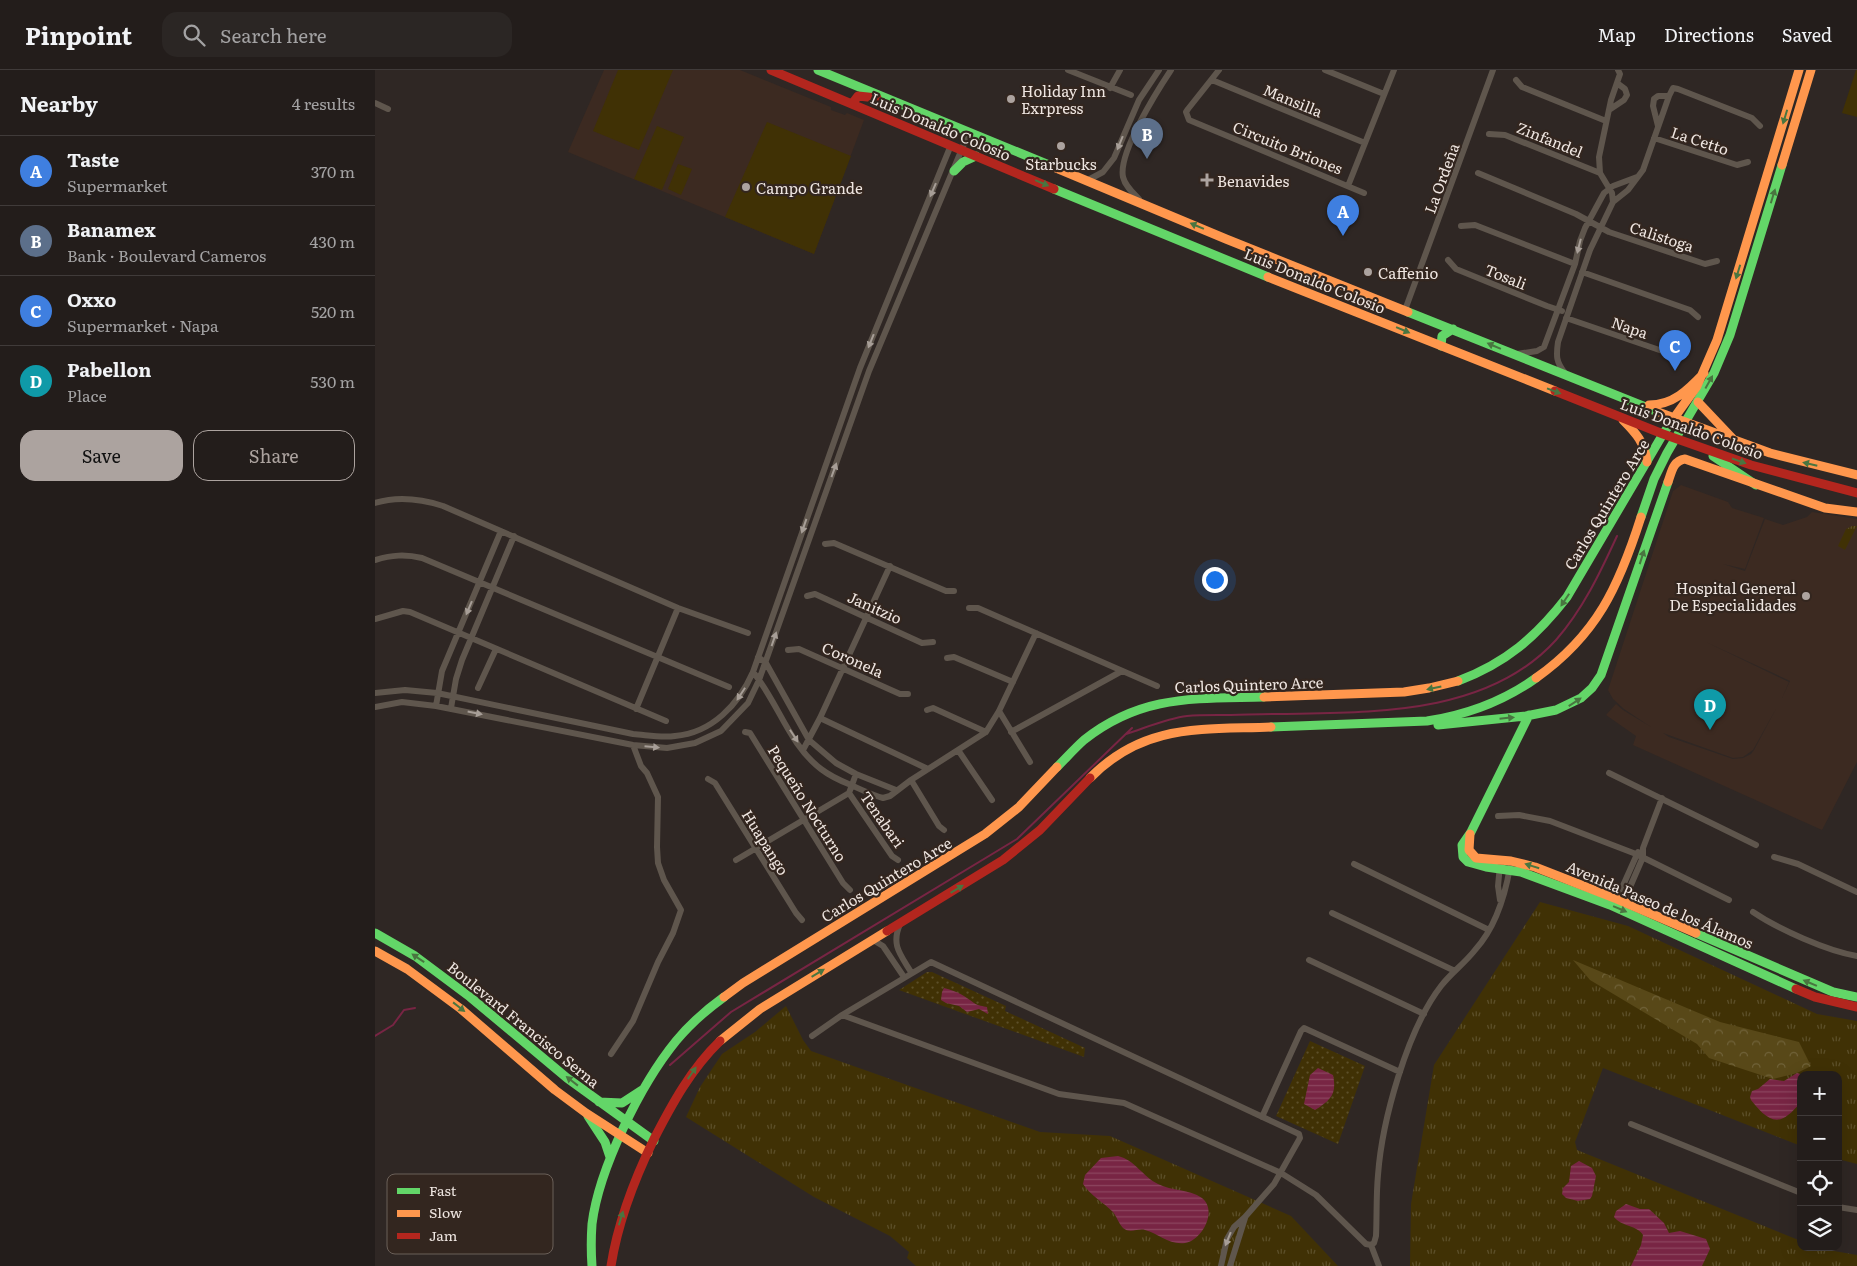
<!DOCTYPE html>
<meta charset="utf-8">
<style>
body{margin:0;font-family:Literata,serif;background:#2b2624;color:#f1f3f6}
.controls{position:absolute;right:15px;bottom:15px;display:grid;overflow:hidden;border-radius:10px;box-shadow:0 5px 20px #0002}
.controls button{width:45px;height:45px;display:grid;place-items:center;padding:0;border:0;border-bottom:1px solid #403b3a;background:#231d1b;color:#f1f3f6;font:25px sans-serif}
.you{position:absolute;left:839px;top:509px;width:18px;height:18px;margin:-12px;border:4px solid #fff;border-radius:50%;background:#1a73e8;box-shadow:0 0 0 8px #1a73e833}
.badge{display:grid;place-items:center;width:32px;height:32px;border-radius:50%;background:#aca39f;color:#fff;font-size:16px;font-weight:700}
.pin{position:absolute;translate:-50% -41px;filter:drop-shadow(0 1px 2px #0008)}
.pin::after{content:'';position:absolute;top:26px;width:18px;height:15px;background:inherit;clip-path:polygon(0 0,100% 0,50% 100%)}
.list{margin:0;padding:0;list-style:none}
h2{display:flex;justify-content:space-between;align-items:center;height:65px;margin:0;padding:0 20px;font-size:21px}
h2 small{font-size:16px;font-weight:400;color:#a3a2a3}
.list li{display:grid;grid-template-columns:32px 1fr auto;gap:15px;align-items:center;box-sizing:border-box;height:70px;padding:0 20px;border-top:1px solid #403b3a}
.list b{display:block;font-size:19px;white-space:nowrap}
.list p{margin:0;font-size:16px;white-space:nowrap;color:#a3a2a3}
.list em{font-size:16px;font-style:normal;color:#a3a2a3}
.actions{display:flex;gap:10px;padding:15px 20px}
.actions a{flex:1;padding:11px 0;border:1px solid #aca39f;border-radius:15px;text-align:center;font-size:18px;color:#aca39f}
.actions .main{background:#aca39f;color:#111}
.icon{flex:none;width:28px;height:28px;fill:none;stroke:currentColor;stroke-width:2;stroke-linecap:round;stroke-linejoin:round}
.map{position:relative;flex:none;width:1482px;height:1196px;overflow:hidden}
header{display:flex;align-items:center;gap:30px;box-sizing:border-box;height:70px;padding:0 25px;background:#231d1b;border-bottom:1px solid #403b3a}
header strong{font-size:24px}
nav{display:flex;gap:28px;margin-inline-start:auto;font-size:18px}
.search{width:350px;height:45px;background:#2b2624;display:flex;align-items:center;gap:12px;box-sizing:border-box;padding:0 18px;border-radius:15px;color:#a3a2a3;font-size:19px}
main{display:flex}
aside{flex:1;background:#231d1b}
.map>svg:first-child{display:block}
.built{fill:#3c2a21;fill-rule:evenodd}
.grass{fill:url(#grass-tufts)}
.forest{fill:url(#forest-crowns)}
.park{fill:url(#park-dots)}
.garden{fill:#403105}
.water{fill:url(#water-rules)}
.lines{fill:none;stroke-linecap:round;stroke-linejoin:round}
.stream{stroke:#782544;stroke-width:2}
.street{stroke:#5f564d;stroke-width:6}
.fast{stroke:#63d668;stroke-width:9}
.slow{stroke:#ff974d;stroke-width:9}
.jam{stroke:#b3261e;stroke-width:9}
.oneway{fill:#497540}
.oneway2{fill:#a79e97}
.poi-dot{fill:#aca39f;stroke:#33261f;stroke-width:2}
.labels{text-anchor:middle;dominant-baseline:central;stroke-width:4.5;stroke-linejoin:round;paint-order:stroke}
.poi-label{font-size:15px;fill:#efe6e1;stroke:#33261f;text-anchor:start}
.street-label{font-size:15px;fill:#efe6e1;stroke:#33261f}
.key{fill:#33261f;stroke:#6b6059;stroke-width:1}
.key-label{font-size:14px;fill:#efe6e1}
</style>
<header>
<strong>Pinpoint</strong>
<div class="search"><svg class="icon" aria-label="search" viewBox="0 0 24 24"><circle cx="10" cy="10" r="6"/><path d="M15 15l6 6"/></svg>Search here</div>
<nav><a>Map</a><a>Directions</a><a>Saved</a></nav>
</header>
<main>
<aside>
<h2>Nearby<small>4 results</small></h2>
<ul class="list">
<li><span class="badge" style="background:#3f7fe0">A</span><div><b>Taste</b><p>Supermarket</p></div><em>370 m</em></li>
<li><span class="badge" style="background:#5c6f8a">B</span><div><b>Banamex</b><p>Bank · Boulevard Cameros</p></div><em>430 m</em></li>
<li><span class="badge" style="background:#3f7fe0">C</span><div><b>Oxxo</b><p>Supermarket · Napa</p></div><em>520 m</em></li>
<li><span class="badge" style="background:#0f9aa8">D</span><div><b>Pabellon</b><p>Place</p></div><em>530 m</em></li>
</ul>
<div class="actions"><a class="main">Save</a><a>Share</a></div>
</aside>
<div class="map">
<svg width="1482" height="1196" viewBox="0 0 1482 1196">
<defs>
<pattern id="grass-tufts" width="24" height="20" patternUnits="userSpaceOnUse" patternTransform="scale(1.25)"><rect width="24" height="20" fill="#403105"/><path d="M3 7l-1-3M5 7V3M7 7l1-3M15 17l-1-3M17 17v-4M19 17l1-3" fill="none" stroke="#5c4f29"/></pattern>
<pattern id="forest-crowns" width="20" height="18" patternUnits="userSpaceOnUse" patternTransform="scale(1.25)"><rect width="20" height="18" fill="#584818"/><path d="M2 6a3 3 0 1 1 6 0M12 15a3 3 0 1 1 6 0" fill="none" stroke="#706239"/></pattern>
<pattern id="park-dots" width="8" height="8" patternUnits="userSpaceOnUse" patternTransform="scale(1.25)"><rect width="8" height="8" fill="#403105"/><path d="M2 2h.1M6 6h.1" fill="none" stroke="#5c4f29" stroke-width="1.8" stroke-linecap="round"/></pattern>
<pattern id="water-rules" width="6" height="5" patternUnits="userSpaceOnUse" patternTransform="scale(1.25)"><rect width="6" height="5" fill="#782544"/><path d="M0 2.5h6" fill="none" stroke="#8c455f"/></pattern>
</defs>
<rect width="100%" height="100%" fill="#2f2724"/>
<!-- built -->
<path class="built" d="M229,0H365L456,37V40L470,45L472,43L489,50L439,184L193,82Z
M1306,415L1353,432L1357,438L1389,448L1370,499L1348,494L1370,501L1390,449L1408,455L1432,447L1437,442L1482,449V692L1447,760L1258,675L1261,666L1231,645L1241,634L1248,640L1276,657L1249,639L1238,629L1233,620L1298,421ZM1331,572L1415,611L1407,628L1414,612ZM1402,637L1379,680L1376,684L1368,688L1358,689L1294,667L1288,663L1358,688L1368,687L1378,680Z"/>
<!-- grass -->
<path class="grass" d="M1477,456H1482L1470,480L1463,476L1471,459Z
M1165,832L1253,856L1442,944L1482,951V1094L1463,1089V1005H1426V1076L1228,998L1200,1072L1202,1080L1426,1171V1177C1444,1177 1463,1182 1482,1185V1196H1035L1036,1134L1059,995Z
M411,936L428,970L436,981L665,1062L735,1066L916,1146L963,1196H541L532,1188L534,1182L515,1166L439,1127L311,1047L325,1017L347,984L380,962Z"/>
<!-- forest -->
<path class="forest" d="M1198,890L1345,952L1424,972L1436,996L1422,1003L1398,1009L1334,988L1322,974L1215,910Z"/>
<!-- park -->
<path class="park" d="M552,902H557L631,936L630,941L710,978L709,987L524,920Z
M935,971L990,996L963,1074L901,1046Z"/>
<!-- garden -->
<path class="garden" d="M243,0H298L264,80L218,61Z
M1481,0H1482V47L1467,43Z
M392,52L476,86L439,184L350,147Z
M282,56L309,67L287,120L259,109Z
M303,94L317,99L306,125L293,119Z"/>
<!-- water -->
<path class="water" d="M569,918C582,921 590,926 599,933C603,936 608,936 612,937L613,944L604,939L592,942L584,936L571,933L566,930L567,922Z
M943,998L958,1005C962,1024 956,1030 940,1040L929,1034L935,1005Z
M1422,1003L1428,1005H1426V1034C1420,1037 1418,1042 1413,1045C1398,1058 1385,1041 1376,1030L1375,1027L1377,1021L1383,1019L1395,1009L1409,1011Z
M743,1086C760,1090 768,1107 783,1114C797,1121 814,1119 827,1128C843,1141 827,1170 810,1173C794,1175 784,1164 770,1160C763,1158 755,1164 748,1158C744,1154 742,1147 738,1142C728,1132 716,1126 708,1114L710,1105L726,1088Z
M1204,1091L1217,1098L1221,1106L1217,1126L1215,1129L1203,1131L1191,1128L1187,1124L1188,1118L1194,1112L1196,1096Z
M1251,1134L1265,1139H1274L1289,1153L1294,1163L1305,1161L1331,1169L1335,1179L1327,1196H1256L1266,1175L1268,1165C1262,1155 1247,1157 1239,1147L1241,1141Z"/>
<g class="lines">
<!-- stream -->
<path class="stream" d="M751,664C770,658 793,648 812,646C822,645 833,645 843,645C863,645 883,644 903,644C997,642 1112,646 1181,570C1208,539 1225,503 1242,466
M0,966L18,955L29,940L40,938
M295,995L356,942L642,769L757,658"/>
<!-- street -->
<path class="street" d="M693,0L756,25
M844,0L813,39L811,42L814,50L989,123
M950,0L1009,24
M837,10L990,73
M1141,10L1147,17L1231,51
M735,18L745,0
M0,33L13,39
M1234,40L1249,30L1252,25L1250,19L1242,13
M1283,56L1278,36L1279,29L1283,26H1294
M1114,64L1130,65L1225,103
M1279,68L1362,95L1373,92
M1103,103L1201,144L1234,162L1330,194L1342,191
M713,110L728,102L739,88L764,30L784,0
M973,116L1019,0
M764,129C758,123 750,116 748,107C743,83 782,21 796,0
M1238,132L1253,120L1268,100L1294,26L1298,18L1303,19L1377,48L1385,56
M1086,156L1100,155L1200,194
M1073,190L1081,199L1172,236L1187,241
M1207,202L1315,240L1323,247
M1030,240L1118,0
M1191,248L1299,285L1311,282
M1142,284L1162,281L1169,277L1200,194L1205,171L1210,158L1229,123L1238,116L1262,107
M1190,303C1181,292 1181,286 1183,272L1215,180L1238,132L1237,123L1225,103L1224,87L1236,30L1245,4L1243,0
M0,433C23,426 46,429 68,436L303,538L373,563
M450,474L459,473L571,521H579
M0,490C17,485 30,484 47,488L354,617
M432,526L440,524L547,573L558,572
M594,538H603L782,616
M0,549L28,541L35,542L291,651
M413,580L424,579L525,624H533
M383,587L391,593L434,670L461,693L481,704L521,720
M572,588L579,587L638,612
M378,602C403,632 414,675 446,699C455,706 466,711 476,715C487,720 497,725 508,728L515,726L536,710L611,662L624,641L661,563
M103,618L121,579
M0,623L30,620L62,623L258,664C272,665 286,668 300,666C337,663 364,634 378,602L485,298L576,75
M61,636L67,601L126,461
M0,637L27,632L61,636L258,675L292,678L320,673L346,661L373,633L384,610L494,301L594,62
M76,638L81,609L87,590L139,466
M261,639L303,538
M552,640L558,638L611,662
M624,641L655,692
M445,648L553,699
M370,662L375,663L468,813L475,820
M636,662L747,601
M428,680L445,648L515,496
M583,680L617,730
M1234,703L1381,775
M333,709L340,713L421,843L427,850
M536,710L564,756L569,760
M474,723L517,786L523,790
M1123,746L1144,745L1175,751L1261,784L1354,830
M1399,787L1423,794L1482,822
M361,790L474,723L481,704
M979,794L1114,860
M1125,795L1123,816L1125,830
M1242,829L1263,782
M1249,831L1268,787V778L1287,728
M1378,842C1403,859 1452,881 1482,886
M957,843L1080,901
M525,854C516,875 525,884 536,902
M498,870L508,876L529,907
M934,890L1049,944
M467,945L684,1024L749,1033L906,1103L941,1125L991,1174L996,1175
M437,966L467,945L556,892L924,1064L925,1068L899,1114L870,1147L859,1157L852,1169L846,1196
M236,984L258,951L283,892L298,863L306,840L289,810L283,793L282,777L283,727L272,703L266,696L258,675
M887,1047L926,961L929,958L1025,1002
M1256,1054L1426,1123
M1463,1137L1482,1140
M996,1175L999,1173L1001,1166C1002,1146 1001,1126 1003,1105C1007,1051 1032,960 1066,916C1076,903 1090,893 1100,880C1120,858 1130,826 1135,797
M996,1175L1004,1196
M855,1196L870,1148"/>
<!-- fast -->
<path class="fast" d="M443,0L674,95
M579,101L588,92L601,86
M679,119L893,207
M1033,242L1283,342
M1066,276L1067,266L1078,259
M1338,386L1381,415
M1266,447L1279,409L1292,383L1339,303L1355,265L1407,95
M1083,611C1131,593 1161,567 1192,527L1288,364L1299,348
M1154,645L1096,762L1087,775L1088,787L1093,792L1111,797L1146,802L1235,835L1421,919
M1063,655L1151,646L1181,640L1206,628L1217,618L1226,605L1293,412
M896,657L1052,651C1091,645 1129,631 1161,608
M682,697C691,688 700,678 709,670C767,624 821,629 889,627
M0,863L40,886L95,927L192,1008L279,1071
M1321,863L1458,922L1482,927
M224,1032L247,1033L267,1020
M213,1046L230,1072L235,1087
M217,1196C216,1182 216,1168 217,1154C224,1098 266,1014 301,971C315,954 331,940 349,927"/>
<!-- slow -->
<path class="slow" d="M674,95L851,169L1033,242
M1407,95L1436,0
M893,207L1180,321
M1323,332L1359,370
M1274,335C1298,335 1313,320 1329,303
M1283,342L1395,383L1482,405
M1299,348L1322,316L1342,270L1424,0
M1248,350C1261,363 1270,373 1272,392
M1293,412C1297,401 1298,391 1310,389L1450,438L1482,442
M1161,608C1222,565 1244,516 1266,447
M889,627L1029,622L1054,618L1083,611
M715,708C769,653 826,660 896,657
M1095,764L1094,780L1101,788L1136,791L1160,797L1242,829L1321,863
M0,881L32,899L86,939L180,1020L211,1043L273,1083
M349,927L368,913L610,764L644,737L682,697
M345,971L385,939L512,861"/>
<!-- jam -->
<path class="jam" d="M396,0L679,119
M477,34L483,26L502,28
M1180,321L1288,364L1376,395L1482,423
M512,861L628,790L665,760L715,708
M1421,919L1440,927L1482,937
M236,1196C243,1151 259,1110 279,1069C297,1034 316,999 345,971"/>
</g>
<!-- one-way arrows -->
<defs><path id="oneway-solid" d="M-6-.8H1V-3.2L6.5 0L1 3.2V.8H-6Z" transform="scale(1.25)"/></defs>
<g class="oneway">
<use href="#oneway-solid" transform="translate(1410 47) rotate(107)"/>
<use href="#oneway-solid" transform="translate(667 113) rotate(23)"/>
<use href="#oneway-solid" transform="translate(1398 126) rotate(-73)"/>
<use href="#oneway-solid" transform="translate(822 156) rotate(-157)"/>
<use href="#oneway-solid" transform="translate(1363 202) rotate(107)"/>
<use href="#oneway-solid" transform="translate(1028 260) rotate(23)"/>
<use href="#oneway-solid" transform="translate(1119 276) rotate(-157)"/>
<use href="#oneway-solid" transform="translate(1334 312) rotate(-61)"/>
<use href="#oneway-solid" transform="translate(1179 321) rotate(21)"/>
<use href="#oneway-solid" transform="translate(1364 391) rotate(19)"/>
<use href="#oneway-solid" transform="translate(1435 394) rotate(-167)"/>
<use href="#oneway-solid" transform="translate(1267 487) rotate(-72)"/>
<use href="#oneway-solid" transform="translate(1190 530) rotate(124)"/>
<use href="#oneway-solid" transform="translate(1059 618) rotate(168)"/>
<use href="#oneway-solid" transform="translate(1200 632) rotate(-33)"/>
<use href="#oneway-solid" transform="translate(1132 648) rotate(-6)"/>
<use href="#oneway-solid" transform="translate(1157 796) rotate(-163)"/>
<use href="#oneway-solid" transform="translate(582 819) rotate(-31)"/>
<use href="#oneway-solid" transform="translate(1245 839) rotate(23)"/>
<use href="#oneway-solid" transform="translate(43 888) rotate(-146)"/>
<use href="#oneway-solid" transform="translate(443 903) rotate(-31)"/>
<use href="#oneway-solid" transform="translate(1435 913) rotate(-157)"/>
<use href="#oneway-solid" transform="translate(84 937) rotate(38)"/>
<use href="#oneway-solid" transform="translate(317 1003) rotate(-55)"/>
<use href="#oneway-solid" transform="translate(197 1011) rotate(-142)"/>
<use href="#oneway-solid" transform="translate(246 1148) rotate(-73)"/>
</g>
<g class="oneway2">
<use href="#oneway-solid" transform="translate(745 73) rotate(112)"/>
<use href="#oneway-solid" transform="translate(558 120) rotate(113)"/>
<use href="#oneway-solid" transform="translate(1204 176) rotate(104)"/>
<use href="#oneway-solid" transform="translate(496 271) rotate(112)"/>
<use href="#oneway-solid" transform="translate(459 400) rotate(-70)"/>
<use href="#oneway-solid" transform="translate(429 456) rotate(109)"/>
<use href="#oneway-solid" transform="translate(94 538) rotate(113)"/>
<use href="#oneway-solid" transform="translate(399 569) rotate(-71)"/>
<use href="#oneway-solid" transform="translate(366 624) rotate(123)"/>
<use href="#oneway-solid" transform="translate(100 643) rotate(11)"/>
<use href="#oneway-solid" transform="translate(419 666) rotate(57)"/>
<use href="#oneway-solid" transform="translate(277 677) rotate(5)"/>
<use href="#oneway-solid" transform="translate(853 1169) rotate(112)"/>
</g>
<!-- markers -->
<g class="poi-dot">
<circle cx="636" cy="29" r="5"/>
<circle cx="686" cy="76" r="5"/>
<path d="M829.5 102.5h5v5h5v5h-5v5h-5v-5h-5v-5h5z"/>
<circle cx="371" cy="117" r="5"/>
<circle cx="993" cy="202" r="5"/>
<circle cx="1431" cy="526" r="5"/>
</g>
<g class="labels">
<!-- poi labels -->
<g class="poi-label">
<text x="646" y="20">Holiday Inn<tspan x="646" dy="17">Exrpress</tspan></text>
<text x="686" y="93" text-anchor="middle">Starbucks</text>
<text x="842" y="110">Benavides</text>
<text x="381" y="117">Campo Grande</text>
<text x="1003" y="202">Caffenio</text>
<text x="1421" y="517" text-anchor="end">Hospital General<tspan x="1421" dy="17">De Especialidades</tspan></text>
</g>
<!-- street labels -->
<g class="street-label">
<text transform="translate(918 30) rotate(22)">Mansilla</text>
<text transform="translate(566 56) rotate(23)">Luis Donaldo Colosio</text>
<text transform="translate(1175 69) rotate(22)">Zinfandel</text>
<text transform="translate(1325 70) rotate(18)">La Cetto</text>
<text transform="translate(913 77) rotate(22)">Circuito Briones</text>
<text transform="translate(1066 108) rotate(-70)">La Ordeña</text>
<text transform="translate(1287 166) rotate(18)">Calistoga</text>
<text transform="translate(1131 206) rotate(22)">Tosali</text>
<text transform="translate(940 210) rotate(22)">Luis Donaldo Colosio</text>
<text transform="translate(1255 257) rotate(19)">Napa</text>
<text transform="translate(1317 358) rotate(20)">Luis Donaldo Colosio</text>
<text transform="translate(1231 434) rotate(-59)">Carlos Quintero Arce</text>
<text transform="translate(500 537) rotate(24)">Janitzio</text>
<text transform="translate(478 589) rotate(24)">Coronela</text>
<text transform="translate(874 614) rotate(-2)">Carlos Quintero Arce</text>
<text transform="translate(433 733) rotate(58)">Pequeño Nocturno</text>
<text transform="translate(508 749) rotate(55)">Tenabari</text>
<text transform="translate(391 772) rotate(58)">Huapango</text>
<text transform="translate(511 809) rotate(-31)">Carlos Quintero Arce</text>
<text transform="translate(1285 834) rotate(23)">Avenida Paseo de los Álamos</text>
<text transform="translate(149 954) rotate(39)">Boulevard Francisco Serna</text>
</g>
</g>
<!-- legend -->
<rect x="12" y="1104" width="166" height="80" rx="8" class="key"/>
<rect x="22" y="1118" width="23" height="6" fill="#63d668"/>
<rect x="22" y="1140" width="23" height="7" fill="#ff974d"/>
<rect x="22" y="1163" width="23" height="6" fill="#b3261e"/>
<g class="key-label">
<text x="54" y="1126">Fast</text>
<text x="54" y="1148">Slow</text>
<text x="54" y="1171">Jam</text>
</g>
</svg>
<div class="controls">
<button>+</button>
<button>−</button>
<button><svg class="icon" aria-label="locate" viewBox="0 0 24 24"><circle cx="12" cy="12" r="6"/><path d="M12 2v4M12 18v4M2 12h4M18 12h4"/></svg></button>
<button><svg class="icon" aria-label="layers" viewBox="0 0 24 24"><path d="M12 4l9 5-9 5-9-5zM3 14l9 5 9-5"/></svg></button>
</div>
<div class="you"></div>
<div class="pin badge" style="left:968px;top:166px;background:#3f7fe0">A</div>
<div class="pin badge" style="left:772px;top:89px;background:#5c6f8a">B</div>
<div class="pin badge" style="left:1300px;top:301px;background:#3f7fe0">C</div>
<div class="pin badge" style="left:1335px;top:660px;background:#0f9aa8">D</div>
</div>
</main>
